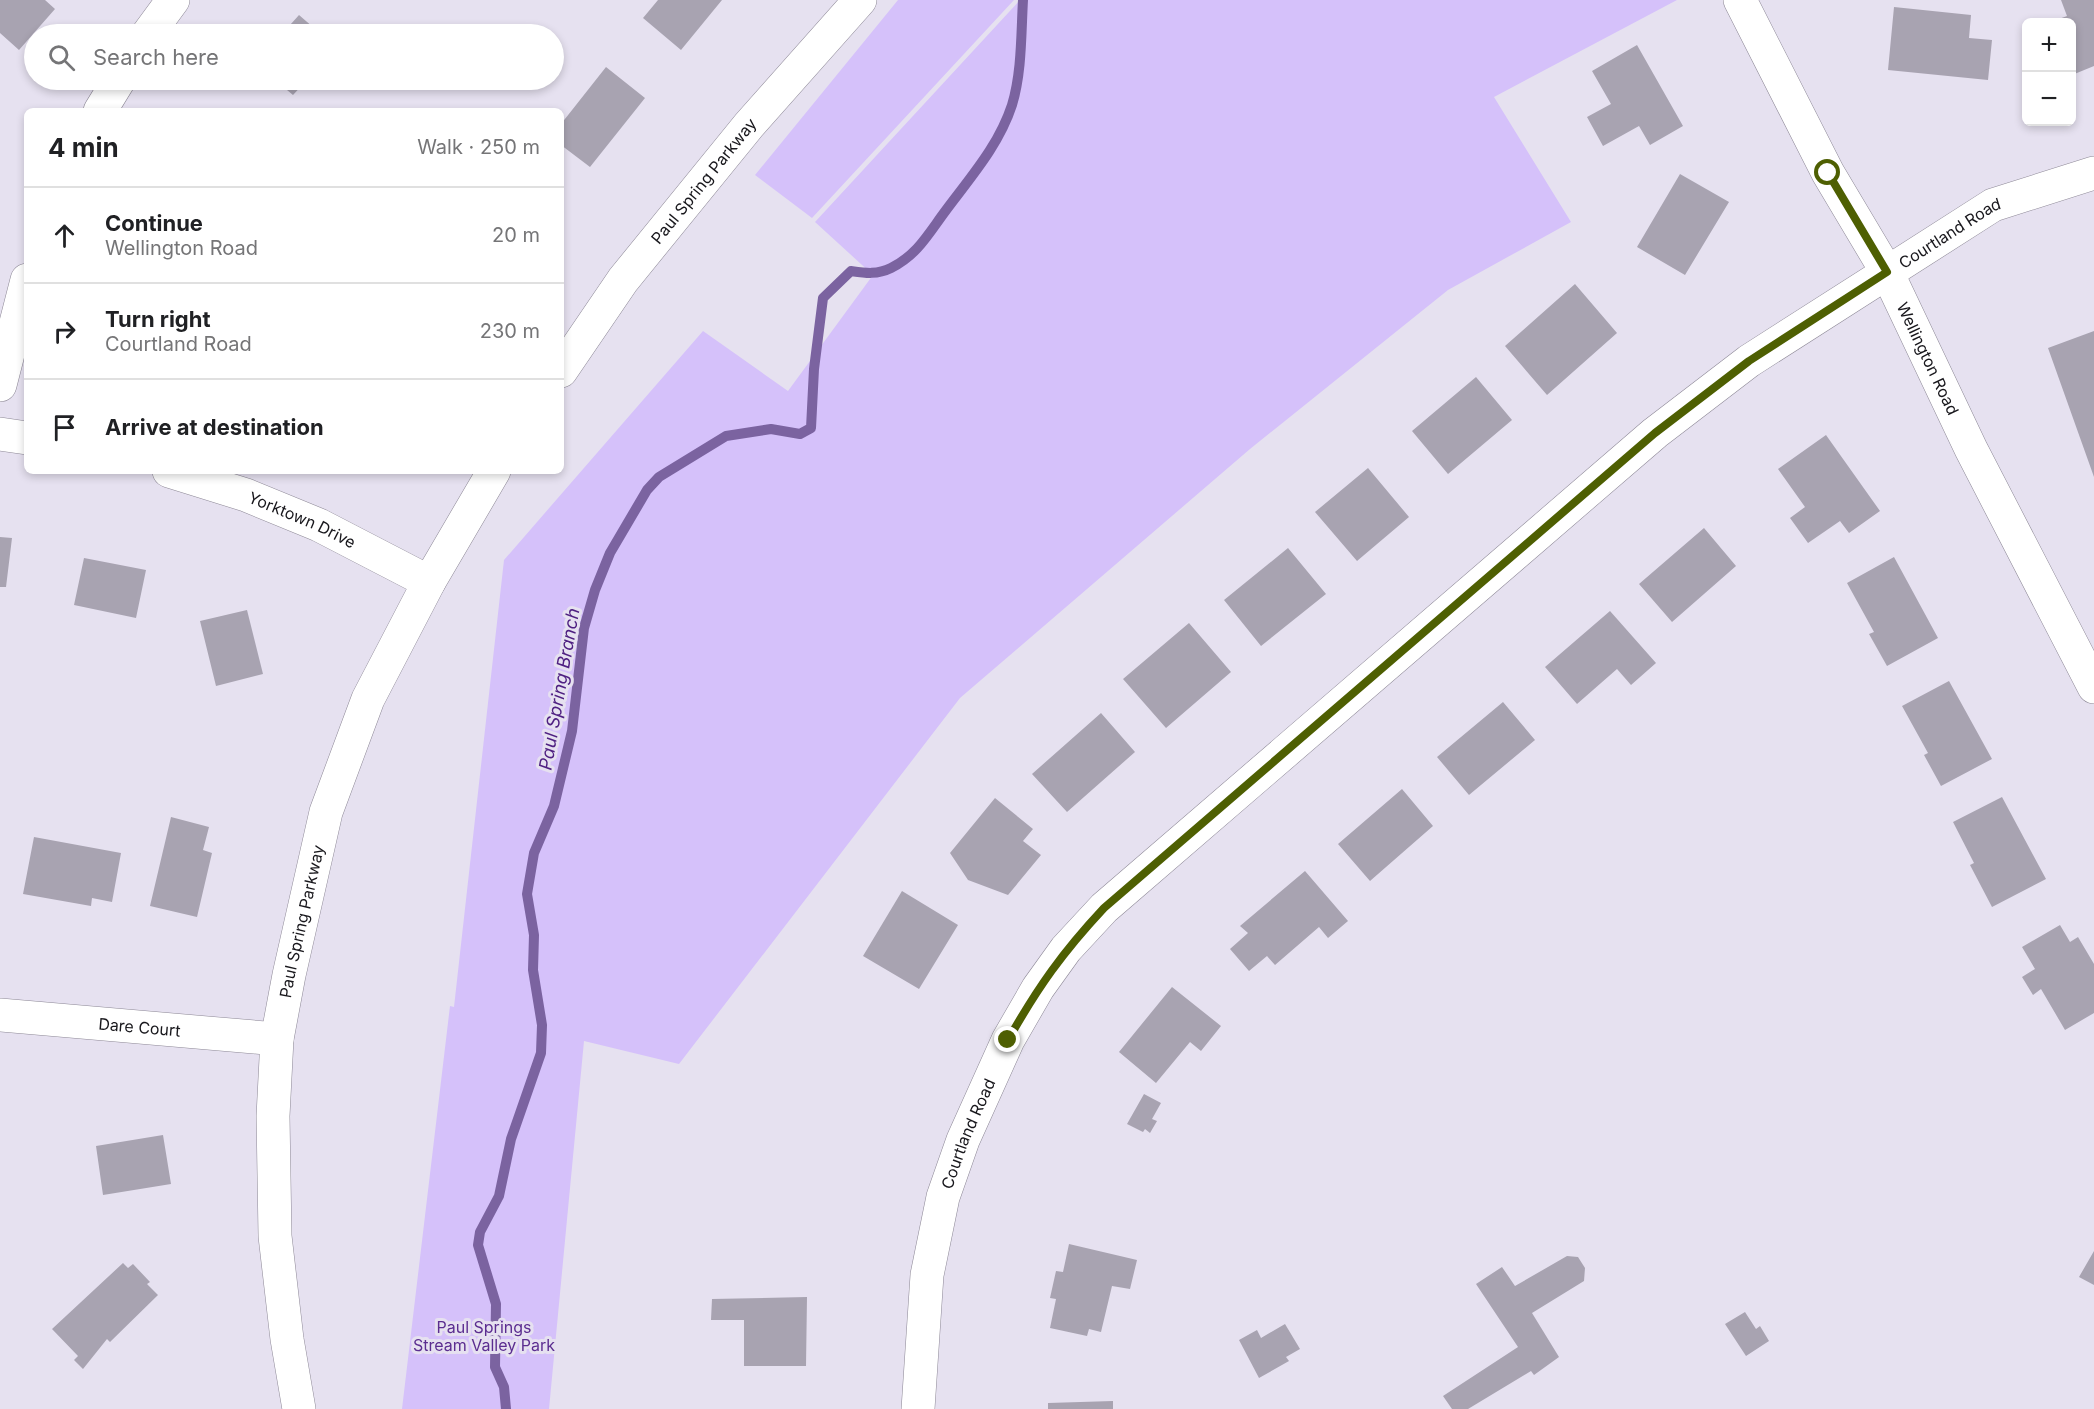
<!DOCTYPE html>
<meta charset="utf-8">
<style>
body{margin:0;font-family:Inter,sans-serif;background:#f2f2f2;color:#202124}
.controls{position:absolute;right:18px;top:18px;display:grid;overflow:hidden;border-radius:9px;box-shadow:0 3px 9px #0003}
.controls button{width:54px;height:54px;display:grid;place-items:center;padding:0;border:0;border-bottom:2px solid #e0e0e0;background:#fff;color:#202124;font:30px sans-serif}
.stop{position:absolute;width:18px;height:18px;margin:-14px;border:4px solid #4e5f02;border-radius:50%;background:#fff}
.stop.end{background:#4e5f02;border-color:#fff;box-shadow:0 2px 6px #0008}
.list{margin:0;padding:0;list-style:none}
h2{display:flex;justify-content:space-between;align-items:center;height:78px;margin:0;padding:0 24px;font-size:26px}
h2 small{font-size:20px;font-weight:400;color:#757577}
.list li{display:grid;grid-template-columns:39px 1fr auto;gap:18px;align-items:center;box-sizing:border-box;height:96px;padding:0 24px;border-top:2px solid #e0e0e0}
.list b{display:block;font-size:22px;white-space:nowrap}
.list p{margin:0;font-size:20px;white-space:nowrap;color:#757577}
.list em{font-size:20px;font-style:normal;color:#757577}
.icon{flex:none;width:33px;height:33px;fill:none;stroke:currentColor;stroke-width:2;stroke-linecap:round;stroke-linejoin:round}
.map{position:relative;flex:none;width:2094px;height:1409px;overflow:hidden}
.search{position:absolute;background:#fff;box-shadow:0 3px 9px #0003;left:24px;top:24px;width:540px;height:66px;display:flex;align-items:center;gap:15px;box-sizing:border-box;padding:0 21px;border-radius:33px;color:#757577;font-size:22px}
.panel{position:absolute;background:#fff;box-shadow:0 3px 9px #0003;left:24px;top:108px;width:540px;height:366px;border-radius:9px}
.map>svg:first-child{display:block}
.green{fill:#d5c1fa}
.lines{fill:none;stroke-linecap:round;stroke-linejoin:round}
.stream{stroke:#7b63a0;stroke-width:10}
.building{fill:#a8a3b1}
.minor-casing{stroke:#8d8896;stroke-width:34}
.minor{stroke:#fff;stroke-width:33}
.route{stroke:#4e5f02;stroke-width:8}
.labels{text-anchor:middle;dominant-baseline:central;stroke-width:6;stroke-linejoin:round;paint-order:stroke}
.street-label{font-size:16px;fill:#18171c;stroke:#e6e1f0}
.park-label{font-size:16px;fill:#5b2d90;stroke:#e6e1f0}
.water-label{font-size:18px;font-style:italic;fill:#4f2082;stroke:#e6e1f0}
</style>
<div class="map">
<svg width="2094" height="1409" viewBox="0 0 2094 1409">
<rect width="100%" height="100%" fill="#e6e1f0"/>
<!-- green -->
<path class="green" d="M898,0H1014L812,218L755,175Z
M1020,0H1677L1494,97L1571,222L1448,290L1250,449L960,698L679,1064L584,1041L549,1409H402L450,1006L454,1007L504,560L703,331L788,391L873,275L815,222Z"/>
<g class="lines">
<!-- stream -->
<path class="stream" d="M506,1409L504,1387L495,1367L496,1304L478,1245L480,1232L499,1196L511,1139L541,1053L542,1025L533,970L534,935L527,894L534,853L554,806L572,731L584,628L595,590L610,553L647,490L659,477L726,436L771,429L800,434L811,428L814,369L823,298L851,271C865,273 877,275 891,268C915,256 926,238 941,217C967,181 998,148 1012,105C1022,72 1021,34 1023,0"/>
</g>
<!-- building -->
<path class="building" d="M0,0H45L55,9L19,50L0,33Z
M658,0H722L681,50L643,18Z
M2061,0H2094V66L2072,75V22H2051L2067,16Z
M1894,7L1971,15L1969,38L1992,40L1988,80L1888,70Z
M299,15L321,34H282Z
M1637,45L1683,126L1650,145L1639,126L1603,146L1587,117L1611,104L1592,71Z
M606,67L645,98L590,167L561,145V124Z
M275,80H307L293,95Z
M1680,174L1729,202L1685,275L1637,247Z
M1575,284L1617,333L1547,395L1505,346Z
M2094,331V477L2048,348Z
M1476,377L1512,420L1448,474L1412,431Z
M1826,435L1880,511L1849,533L1840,521L1808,543L1790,518L1805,507L1778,469Z
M1368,468L1409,517L1357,561L1315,512Z
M1704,528L1736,566L1672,622L1639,584Z
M0,537L12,538L6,587H0Z
M1288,548L1326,594L1261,646L1224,600Z
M1894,557L1938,638L1887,666L1869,634L1874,632L1847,583Z
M84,558L146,570L136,618L74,605Z
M247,610L263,674L216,686L200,621Z
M1610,611L1656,663L1631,685L1617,669L1577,704L1545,667Z
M1189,623L1231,672L1166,728L1123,679Z
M1949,681L1992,759L1941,786L1924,755L1928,753L1902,706Z
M1503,702L1535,740L1469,795L1437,757Z
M1101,713L1135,752L1067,812L1032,774Z
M1402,789L1433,826L1370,881L1338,844Z
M2002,797L2046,879L1992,907L1970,865L1974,863L1953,822Z
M995,798L1033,829L1023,841L1041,855L1008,895L968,880L950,853Z
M171,817L209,827L203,850L212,853L197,917L150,906Z
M34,837L121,853L112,902L92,898L91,906L23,894Z
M1305,871L1348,921L1328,938L1319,927L1275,965L1267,956L1249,971L1230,949L1248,933L1240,926Z
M902,891L958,925L919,989L863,956Z
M2060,925L2070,942L2078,937L2094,964V1013L2065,1030L2041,989L2033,995L2022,977L2035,969L2022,947Z
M1172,987L1221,1026L1201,1051L1190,1042L1156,1083L1119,1052Z
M1144,1094L1161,1103L1152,1119L1157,1121L1150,1133L1145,1129L1143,1132L1127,1124Z
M163,1135L171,1184L103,1195L96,1146Z
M1069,1244L1137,1260L1130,1289L1112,1286L1101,1332L1089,1329L1087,1336L1050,1328L1056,1299L1050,1298L1056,1271L1063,1272Z
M2094,1251V1285L2079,1277Z
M1567,1256L1578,1257L1585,1268L1584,1281L1532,1313L1559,1357L1534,1375L1531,1371L1468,1409H1452L1443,1396L1518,1347L1476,1284L1502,1267L1515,1286Z
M123,1263L128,1268L133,1264L150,1282L147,1284L158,1295L110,1342L107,1339L83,1369L74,1360L78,1356L52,1329Z
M807,1297L806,1366H744V1320H711L712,1299Z
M1745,1312L1756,1329L1760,1326L1769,1341L1746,1356L1725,1324Z
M1285,1324L1300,1349L1286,1357L1289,1361L1259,1378L1239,1340L1257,1330L1261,1338Z
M1113,1401V1409H1048V1403Z"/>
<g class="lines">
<!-- minor casing -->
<g class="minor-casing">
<g id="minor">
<path id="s1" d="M1740,0L1828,173L1887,272L1971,449L2094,687"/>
<path d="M148,34L173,0"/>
<path d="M100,111L119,80"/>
<path id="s2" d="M561,371L623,280L749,125L860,0"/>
<path d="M0,385L27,280"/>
<path d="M0,434L27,438"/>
<path id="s3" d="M169,471L246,495L319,525L429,582"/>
<path id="s4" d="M0,1015L277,1039"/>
<path id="s5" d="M299,1409L287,1339L275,1236L273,1116L277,1039L289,975L326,812L368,699L429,582L494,471"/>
<path id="s6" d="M918,1409L927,1275L943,1197L963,1140L1008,1040L1038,988L1066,949L1104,908L1655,433L1749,361L1993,205L2094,173"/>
</g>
</g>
<!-- minor -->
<use href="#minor" class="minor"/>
</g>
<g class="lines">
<!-- route -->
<path class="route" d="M1008,1040C1038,987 1062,953 1104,908L1655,433L1749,361L1887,272L1828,173"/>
</g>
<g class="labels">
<!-- street labels -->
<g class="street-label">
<text stroke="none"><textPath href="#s2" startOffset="238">Paul Spring Parkway</textPath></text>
<text stroke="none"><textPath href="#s6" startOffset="1632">Courtland Road</textPath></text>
<text stroke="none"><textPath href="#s1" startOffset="405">Wellington Road</textPath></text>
<text stroke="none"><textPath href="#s3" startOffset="142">Yorktown Drive</textPath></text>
<text stroke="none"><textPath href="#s5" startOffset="492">Paul Spring Parkway</textPath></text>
<text stroke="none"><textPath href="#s4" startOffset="140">Dare Court</textPath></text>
<text stroke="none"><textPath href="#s6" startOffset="282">Courtland Road</textPath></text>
</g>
<!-- park labels -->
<g class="park-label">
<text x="484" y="1327">Paul Springs<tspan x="484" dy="18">Stream Valley Park</tspan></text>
</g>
<!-- water labels -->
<g class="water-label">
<text transform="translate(559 689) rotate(-80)">Paul Spring Branch</text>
</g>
</g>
</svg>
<div class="controls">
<button>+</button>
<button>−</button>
</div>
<div class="stop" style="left:1828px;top:173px"></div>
<div class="stop end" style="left:1008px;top:1040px"></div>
<div class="search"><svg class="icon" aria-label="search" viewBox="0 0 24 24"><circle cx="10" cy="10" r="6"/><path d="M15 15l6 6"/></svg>Search here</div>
<section class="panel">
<h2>4 min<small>Walk · 250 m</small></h2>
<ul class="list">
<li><svg class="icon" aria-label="ahead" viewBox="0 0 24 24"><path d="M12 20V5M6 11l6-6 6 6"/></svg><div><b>Continue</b><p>Wellington Road</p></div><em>20 m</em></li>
<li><svg class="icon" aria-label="right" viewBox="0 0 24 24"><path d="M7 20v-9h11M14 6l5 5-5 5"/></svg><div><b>Turn right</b><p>Courtland Road</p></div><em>230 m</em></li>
<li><svg class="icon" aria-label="arrive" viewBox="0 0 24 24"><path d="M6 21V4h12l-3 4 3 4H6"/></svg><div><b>Arrive at destination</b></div></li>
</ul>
</section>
</div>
